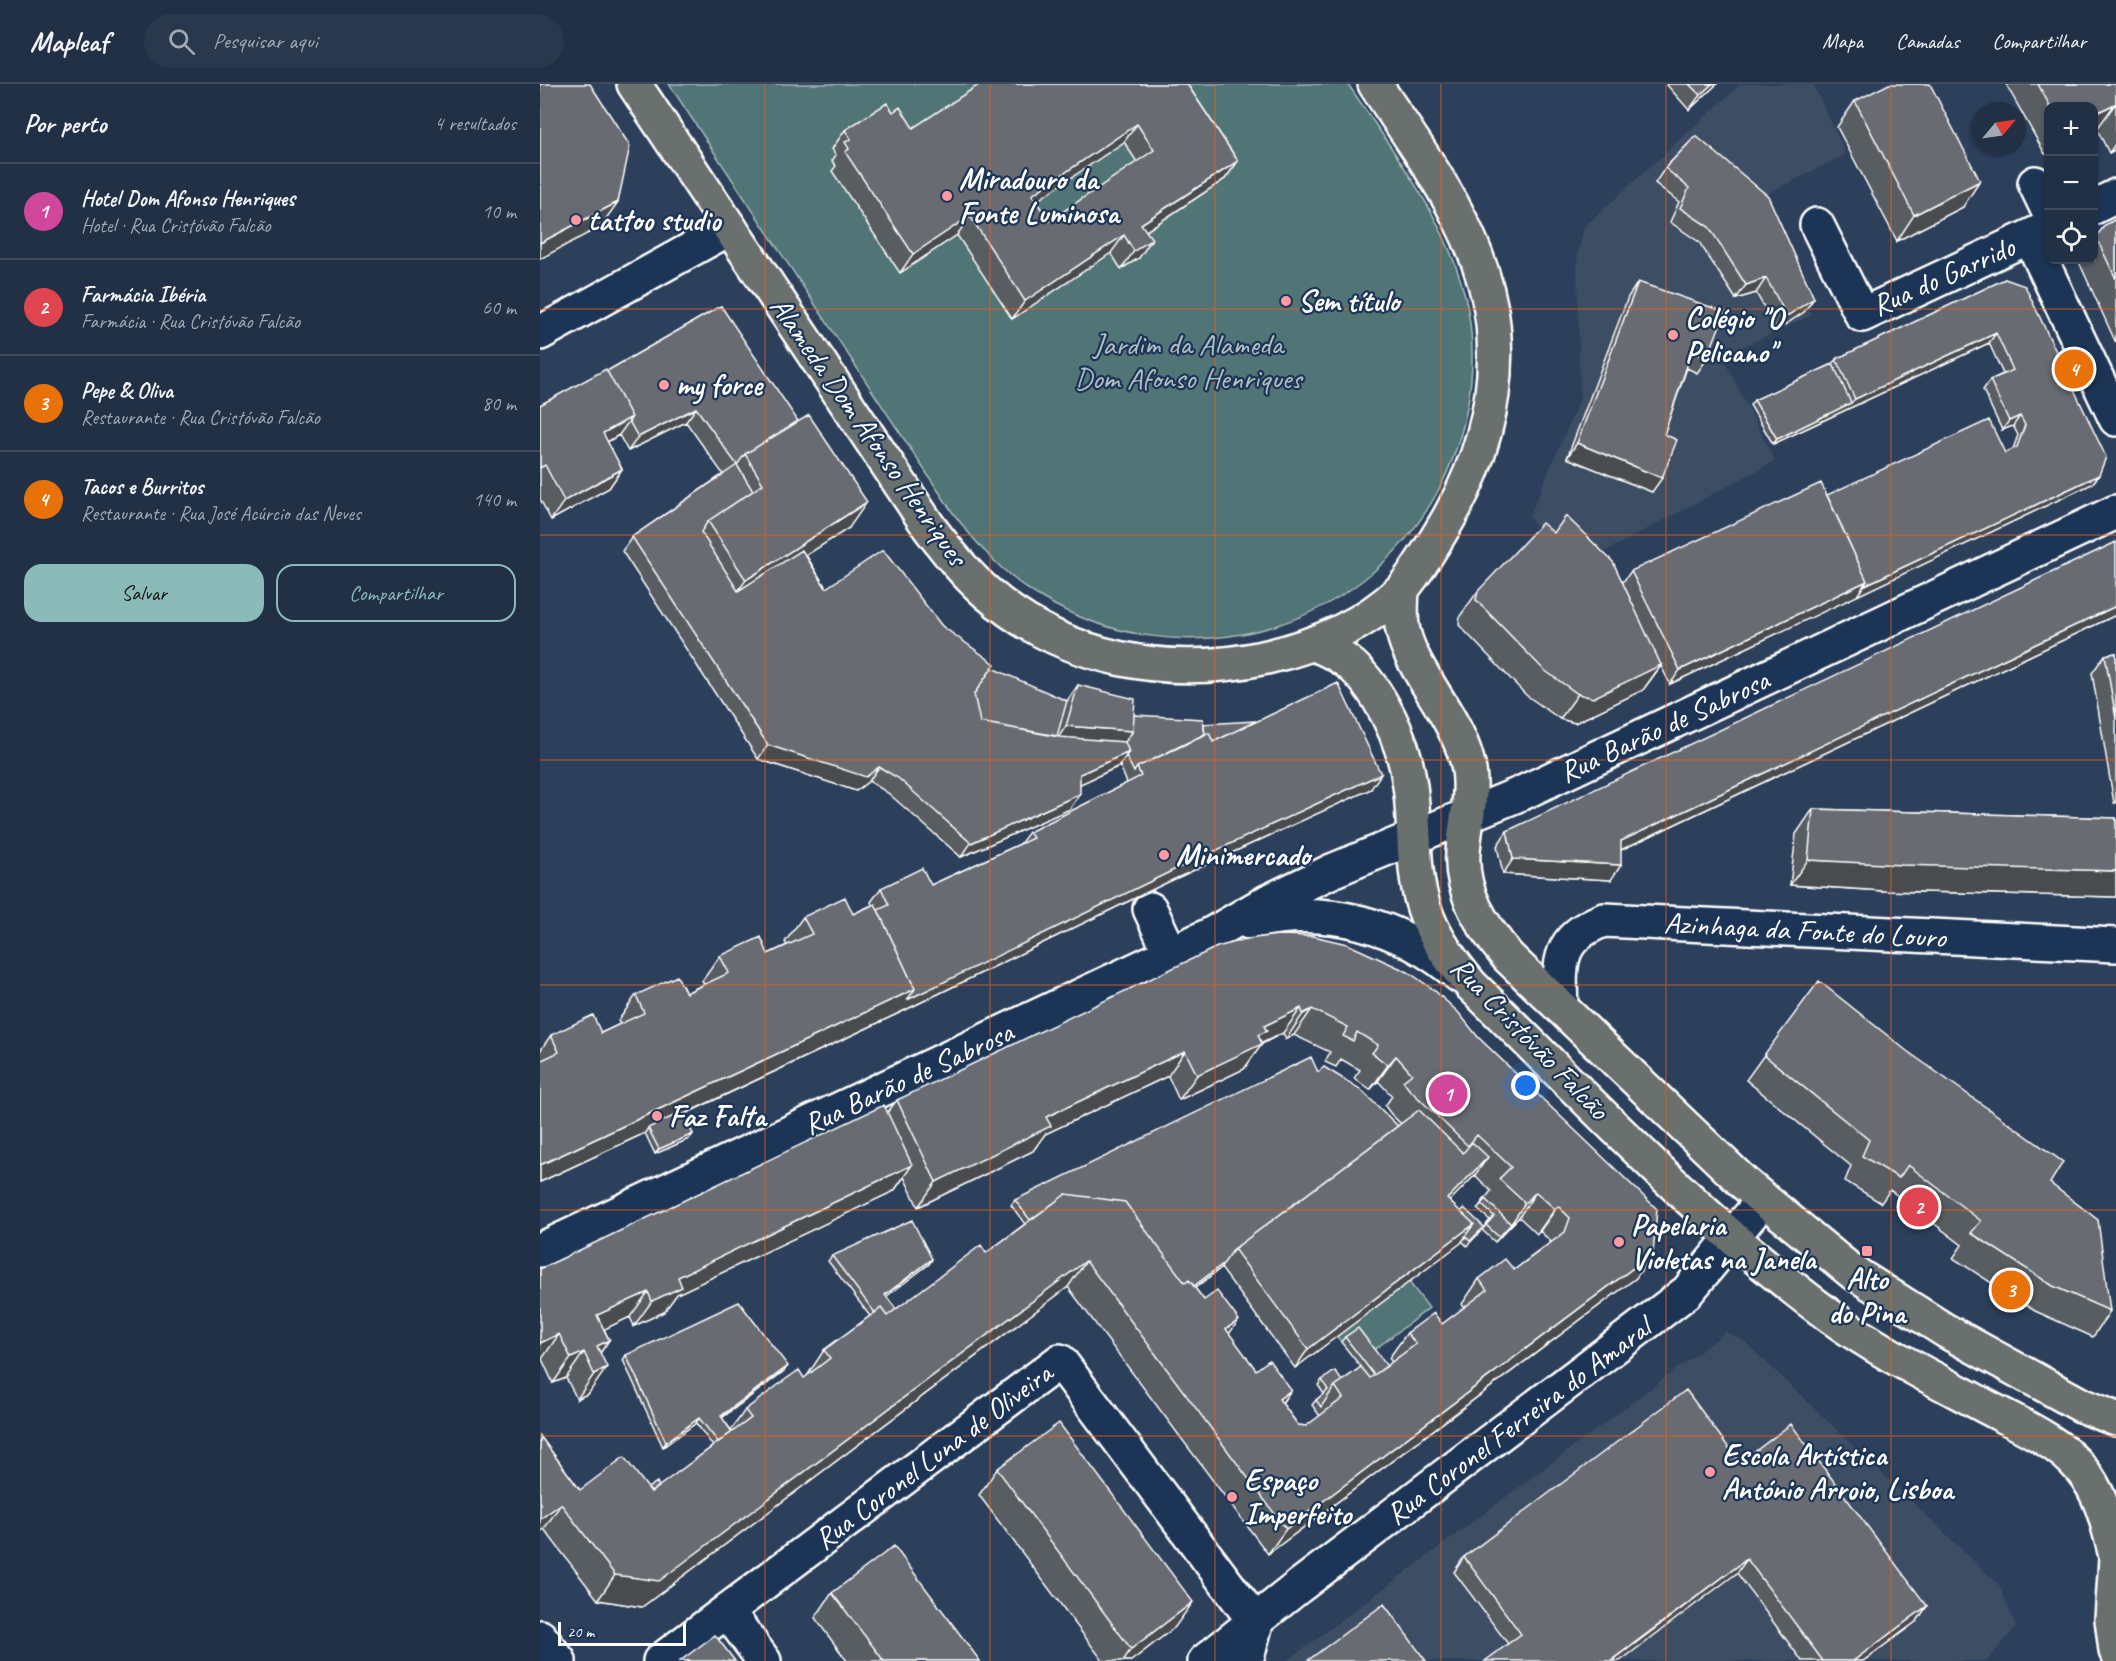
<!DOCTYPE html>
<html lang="pt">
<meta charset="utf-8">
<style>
body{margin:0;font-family:Caveat,sans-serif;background:#29384c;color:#f1f3f6}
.controls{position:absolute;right:18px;top:18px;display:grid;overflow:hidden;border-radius:12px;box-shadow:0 2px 4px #0004}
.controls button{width:54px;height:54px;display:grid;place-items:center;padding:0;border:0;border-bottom:2px solid #3e4b5e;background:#213045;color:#f1f3f6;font:30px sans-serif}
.compass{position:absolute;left:1432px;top:18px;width:54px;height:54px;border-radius:50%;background:#213045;box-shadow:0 2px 4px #0004;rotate:61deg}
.scale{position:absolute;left:18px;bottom:15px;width:128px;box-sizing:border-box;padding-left:6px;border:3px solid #fff;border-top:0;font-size:16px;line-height:21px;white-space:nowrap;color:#fff;-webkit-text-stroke:4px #1d3557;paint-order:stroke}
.you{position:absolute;left:986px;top:1002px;width:21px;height:21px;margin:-15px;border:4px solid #fff;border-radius:50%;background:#1a73e8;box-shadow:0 0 0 9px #1a73e833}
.badge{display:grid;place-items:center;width:39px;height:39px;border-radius:50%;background:#8bbbb9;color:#fff;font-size:20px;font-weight:700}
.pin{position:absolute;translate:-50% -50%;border:3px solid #fff;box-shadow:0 2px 6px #0006}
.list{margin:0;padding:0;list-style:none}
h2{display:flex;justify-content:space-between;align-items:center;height:78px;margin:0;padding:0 24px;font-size:26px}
h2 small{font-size:20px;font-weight:400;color:#a2a9b3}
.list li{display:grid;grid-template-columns:39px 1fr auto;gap:18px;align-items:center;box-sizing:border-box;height:96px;padding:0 24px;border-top:2px solid #3e4b5e}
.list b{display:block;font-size:22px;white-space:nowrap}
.list p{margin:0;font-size:20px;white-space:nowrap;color:#a2a9b3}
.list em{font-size:20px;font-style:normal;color:#a2a9b3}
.actions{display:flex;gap:12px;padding:18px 24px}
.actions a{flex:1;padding:14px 0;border:2px solid #8bbbb9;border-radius:18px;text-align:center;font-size:21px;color:#8bbbb9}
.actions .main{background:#8bbbb9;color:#111}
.icon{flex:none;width:33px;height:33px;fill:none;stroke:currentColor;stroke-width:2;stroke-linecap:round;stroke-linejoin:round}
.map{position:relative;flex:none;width:1576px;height:1577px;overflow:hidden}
header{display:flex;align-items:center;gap:36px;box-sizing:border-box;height:84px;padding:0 30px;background:#213045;border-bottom:2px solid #3e4b5e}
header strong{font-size:28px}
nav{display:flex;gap:33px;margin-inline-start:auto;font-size:21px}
.search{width:420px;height:54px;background:#29384c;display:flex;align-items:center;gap:15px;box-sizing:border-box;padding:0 21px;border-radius:33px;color:#a2a9b3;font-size:22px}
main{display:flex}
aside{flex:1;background:#213045}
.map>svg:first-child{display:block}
.built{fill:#3e4d63}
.green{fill:#517576;stroke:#a8baba;stroke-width:1.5}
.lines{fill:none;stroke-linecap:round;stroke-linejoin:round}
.minor-casing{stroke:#fff;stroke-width:38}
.major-casing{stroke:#fff;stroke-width:38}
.minor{stroke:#1d3557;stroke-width:33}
.major{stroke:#6b706d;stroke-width:33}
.wall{fill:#595d62;stroke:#fff;stroke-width:1.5;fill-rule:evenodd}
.shaded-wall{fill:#494c50;stroke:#fff;stroke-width:1.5}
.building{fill:#686c72;stroke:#fff;stroke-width:1.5;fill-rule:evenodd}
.grid{fill:none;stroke:#e96118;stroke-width:1.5;stroke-opacity:0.55}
.poi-dot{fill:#ff9aa2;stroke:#1d3557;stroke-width:2}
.labels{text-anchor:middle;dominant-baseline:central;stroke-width:4.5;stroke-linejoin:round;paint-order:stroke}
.poi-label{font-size:30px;font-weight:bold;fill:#fff;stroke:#1d3557;text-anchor:start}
.street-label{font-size:30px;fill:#fff;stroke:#1d3557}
.park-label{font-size:30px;fill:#b1c1c1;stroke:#1d3557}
</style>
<header>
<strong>Mapleaf</strong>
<div class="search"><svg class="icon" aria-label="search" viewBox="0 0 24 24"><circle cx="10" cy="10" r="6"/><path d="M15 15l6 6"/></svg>Pesquisar aqui</div>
<nav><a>Mapa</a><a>Camadas</a><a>Compartilhar</a></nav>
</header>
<main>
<aside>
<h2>Por perto<small>4 resultados</small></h2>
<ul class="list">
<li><span class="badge" style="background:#d1479c">1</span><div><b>Hotel Dom Afonso Henriques</b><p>Hotel · Rua Cristóvão Falcão</p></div><em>10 m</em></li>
<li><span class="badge" style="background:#e0444e">2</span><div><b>Farmácia Ibéria</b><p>Farmácia · Rua Cristóvão Falcão</p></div><em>60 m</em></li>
<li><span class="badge" style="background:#e8710a">3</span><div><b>Pepe &amp; Oliva</b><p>Restaurante · Rua Cristóvão Falcão</p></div><em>80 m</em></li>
<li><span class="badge" style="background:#e8710a">4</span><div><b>Tacos e Burritos</b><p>Restaurante · Rua José Acúrcio das Neves</p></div><em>140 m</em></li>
</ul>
<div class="actions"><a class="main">Salvar</a><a>Compartilhar</a></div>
</aside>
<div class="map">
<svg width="1576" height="1577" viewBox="0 0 1576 1577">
<rect width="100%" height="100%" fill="#2c405c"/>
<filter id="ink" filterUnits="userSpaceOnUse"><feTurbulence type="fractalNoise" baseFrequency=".0167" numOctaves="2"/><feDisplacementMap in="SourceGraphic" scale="12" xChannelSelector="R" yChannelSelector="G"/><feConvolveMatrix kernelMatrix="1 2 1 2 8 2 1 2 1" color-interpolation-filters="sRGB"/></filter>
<g filter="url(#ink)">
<!-- built -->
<path class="built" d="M1201,0H1273L1306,70L1215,116L1272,231L1182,272L1235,377L1036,483L1009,458L989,433L1040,315L1037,175L1044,143Z
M1186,1248L1205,1258L1460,1502L1476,1543L1447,1577H747Z"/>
<!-- green -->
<path class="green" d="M129,0H808C855,71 912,141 928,226C939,287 927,352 898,407C821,551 641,596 502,514C466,493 438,462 413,429Z
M869,1198L889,1224L830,1269L814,1249L801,1258L797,1252Z"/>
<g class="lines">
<!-- minor casing -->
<g class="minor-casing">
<path id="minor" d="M1495,99L1508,126
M1554,123L1576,112
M1277,141L1322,231L1508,144
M1490,153L1576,335
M0,249L190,144
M610,825L631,870
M709,838C786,820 860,840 920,892
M1021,923C1019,879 1017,853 1064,836L1576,861
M0,1166L670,851L727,818L794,786L982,709L1576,428
M187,1527L224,1577
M0,1553L19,1577
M120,1577L520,1277L716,1539L706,1577
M665,1577L758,1503L1147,1208L1223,1116"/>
</g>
<!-- major casing -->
<g class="major-casing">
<path id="major" d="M94,0L389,443C407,467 425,490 447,509C524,576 629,595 727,573C774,562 823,542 859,508C872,496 901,448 911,430C943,372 960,307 953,240C943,149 883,74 835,0
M862,506C861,520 860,534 863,547C872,587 913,629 926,673C936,704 925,736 923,768C920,809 943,843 968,873L1205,1100L1311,1187L1406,1247L1541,1321L1576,1335
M773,560C805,571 823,588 840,617C856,644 866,670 870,702C876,742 871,785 884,824C893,853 912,878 931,901C1046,1013 1160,1137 1290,1232C1338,1267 1391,1293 1443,1321C1476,1339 1516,1355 1541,1385C1562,1410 1568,1441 1576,1472
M1576,1474L1572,1535L1576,1567"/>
</g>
<!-- minor -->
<use href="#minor" class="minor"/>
<!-- major -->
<use href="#major" class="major"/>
</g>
<!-- wall -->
<path class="wall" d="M647,0L698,77L685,95L606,147L599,174L581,185L571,169L472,235L417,151L360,189L292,87L296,82L292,77L296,71L292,65L305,46L353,28L373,44ZM584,58L597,78L509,137L496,117Z
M1128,0H1177L1149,26L1127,1Z
M1466,0H1576V65L1569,69L1557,45L1554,47V22H1509V68L1505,70Z
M1315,17L1423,123L1357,157L1297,43Z
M1156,52L1274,214L1264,228L1237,246L1216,209L1196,215L1159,158L1130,138L1139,118L1115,99L1125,84Z
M1576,135V259L1539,178L1541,176H1554V157L1565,141Z
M1465,195L1559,391L1552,400L1130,600L1121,582L1103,606L1035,639L1020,635L986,611L919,541L920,532L938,507L1014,449L1083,498L1091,487L1287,411L1465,369L1473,365L1478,351L1473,342L1462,346L1443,306L1450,296L1463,290L1449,259L1233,360L1210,321L1214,316L1293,280L1296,275Z
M1098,198L1167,275L1157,289L1147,284L1124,350L1112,408L1027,374L1088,213Z
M181,222L309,444L266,471L286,504L402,542L449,588L527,617L538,601L594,631L663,640L831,705L626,799L357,930L143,1031L153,1050L149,1055L115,1070L105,1049L0,1098V967L11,951L61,949L80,940L78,937L96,911L146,909L164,900L162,897L180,872L228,870L247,861L245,858L263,833L313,830L332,821L331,818L341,804L391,801L480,760L489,748L587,699L580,682L540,700L530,725L421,773L348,709L329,697L316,707L218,675L82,467L92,453L183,390L146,338L88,367L79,351L67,358L82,385L69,404L11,436L0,415V321L67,287Z
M1576,531L1081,766L1071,796L963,790L957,762L967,747Z
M1576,569V719H1574L1552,589L1565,571Z
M1273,725L1576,734V813L1344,807L1250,801L1256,750Z
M738,851L1096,1194L728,1470L528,1203L102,1523L58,1516L4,1445L0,1352L40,1406L108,1404L119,1403L173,1362L156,1339L123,1363L83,1276L86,1271L244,1287L182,1334L191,1346L205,1326L264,1294L267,1292L284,1266L330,1232L288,1177L292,1172L392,1175L389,1180L346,1212L356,1225L446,1169L485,1140L471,1121L475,1116L778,988L858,1042L861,1040L851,1030L845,1022L852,1012L838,997L830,1006L814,994L820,986L801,975L796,983L785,978L790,968L754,951L746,955L743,949L722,960L704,985L639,1016L628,992L505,1050L493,1067L378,1123L364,1093L354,1107L137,1210L124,1228L94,1242L90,1233L64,1245L69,1256L60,1269L49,1309L37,1315L26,1294L13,1299L2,1275L0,1185L347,1029L357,1016ZM935,1091L951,1107L937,1125L950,1136L942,1146L955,1158L979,1133L997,1150L1000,1147L1011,1158L974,1186L939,1195L922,1220L924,1224L902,1240L867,1249L849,1274L852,1278L847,1282L805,1253L801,1258L821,1283L802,1297L782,1296L778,1301L784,1310L776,1316L772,1321L780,1332L766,1342L758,1341L742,1319L751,1306L716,1286L655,1204L681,1184L755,1284L922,1157L927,1162L940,1148L909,1117Z
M1224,971L1510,1099L1570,1227L1553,1253L1495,1227L1413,1174L1422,1161L1350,1106L1341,1119L1305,1097L1311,1082L1206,996Z
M1200,1379L1387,1522L1377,1537L1323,1577H1262L1197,1489L968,1560L914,1488L924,1473Z
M457,1385L635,1543L591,1577H563L439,1411Z
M292,1509L440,1577H307L275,1534Z"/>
<!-- shaded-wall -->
<path class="shaded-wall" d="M1172,0H1177L1149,26L1160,11Z
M1575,20L1557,45L1554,47V30Z
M597,40L584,58L479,129L492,111Z
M1576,59V65L1569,69Z
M698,77L685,95L588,159L601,140Z
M1440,97L1423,123L1357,157L1374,131Z
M78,118L60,143L0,175V159Z
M430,132L417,151L360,189L373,170Z
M584,151L571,169L472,235L485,217Z
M612,155L599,174L581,185L594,167Z
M1226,194L1216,209L1196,215L1206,201Z
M1274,214L1264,228L1237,246L1247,232Z
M1456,249L1449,259L1233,360L1237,355L1311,319L1315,315Z
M156,324L146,338L88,367L98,353Z
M1480,332L1473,342L1462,346L1469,337Z
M92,333L79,351L50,368L63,349Z
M1037,359L1122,394L1112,408L1027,374Z
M82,385L69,404L11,436L24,417Z
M1559,391L1552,400L1317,512L1323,502Z
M327,418L309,444L188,521L206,496Z
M1327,497L1317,512L1130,600L1140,586Z
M1576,522V531L1070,771L1081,757Z
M1121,581L1103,606L1035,639L1020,635L1038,610Z
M526,642L593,647L575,673L509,667Z
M228,661L339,683L329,697L316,707L218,675Z
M589,668L579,682L530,705L540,690Z
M841,690L831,705L626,799L357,930L110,1046L108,1044L105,1049L0,1098V1081L375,905Z
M540,710L530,725L421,773L431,759Z
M973,775L1081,781L1071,796L963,790Z
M1268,776L1576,787V813L1344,807L1250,801Z
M761,924L743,949L716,962L722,960L704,985L639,1016L657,991L724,942Z
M772,925L754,951L746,955L763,930Z
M645,967L628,992L505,1050L493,1067L378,1123L396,1098L506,1033Z
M856,972L838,997L830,1006L848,981Z
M153,1050L149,1055L115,1070L119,1065Z
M948,1073L935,1091L898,1129L907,1115Z
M372,1081L354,1107L137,1210L124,1228L94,1242L112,1217L138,1193Z
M996,1108L979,1133L955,1158L971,1140L985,1119Z
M1018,1122L1000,1147L997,1150L1015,1125Z
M934,1140L921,1159L755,1284L768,1265Z
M1113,1169L1096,1194L728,1470L746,1445Z
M392,1175L389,1180L342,1216L345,1211Z
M546,1177L528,1203L102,1523L58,1516L75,1491Z
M684,1179L681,1184L627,1224L631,1219Z
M108,1208L90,1233L40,1257L57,1231Z
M699,1236L681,1261L686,1245Z
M19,1250L2,1275L0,1276V1259Z
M69,1256L52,1281L57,1262Z
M44,1268L26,1294L13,1299L31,1274Z
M248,1282L244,1287L177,1337L181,1332Z
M67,1283L49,1309L37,1315L54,1290Z
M751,1306L733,1331L739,1315Z
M159,1334L156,1339L123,1363L126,1358Z
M21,1420L4,1445L0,1448V1435Z
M1207,1475L1197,1489L1080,1577H1072Z
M653,1518L635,1543L591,1577H583L591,1565Z
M1387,1522L1377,1537L1323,1577H1313Z"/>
<!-- building -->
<path class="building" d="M0,0H50L90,62L78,118L0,159Z
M440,0H647L698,77L601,140L612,155L594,167L584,151L485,217L430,132L373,170L305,68L309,65L305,58L311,55L305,46L347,19L353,28L360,23L373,44ZM597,40L614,66L509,137L492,111Z
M1149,0H1172L1160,11Z
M1349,0H1390L1440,97L1374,131L1315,17Z
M1498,0H1576V21L1575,20L1554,30V22H1510Z
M1156,52L1228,112L1274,214L1247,232L1226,194L1206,201L1169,143L1140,124L1149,104L1125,84Z
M1576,135V195L1556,153L1565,141Z
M1465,195L1485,202L1566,373L1559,391L1323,502L1327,497L1287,411L1449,336L1465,369L1477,363L1485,341L1480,332L1469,337L1450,296L1473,286L1456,249L1315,315L1296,275Z
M1098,198L1185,228L1167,275L1152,267L1124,350L1137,356L1122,394L1037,359Z
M181,222L258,337L205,370L197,381L156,324L98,353L89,337L92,333L67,287Z
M1293,280L1311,319L1237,355L1214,316Z
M66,285L92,333L63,349L82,385L24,417L5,381L0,384V321Z
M269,331L327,418L206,496L168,437L223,400L205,370Z
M197,381L213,407L168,437L161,448L198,507L262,466L286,504L343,466L402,542L455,580L434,610L440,638L519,653L585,658L589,668L540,690V710L431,759L358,694L339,683L326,693L228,661L92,453Z
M1281,399L1327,497L1140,586L1091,487Z
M1026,432L1073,478L1121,581L1053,614L1038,610L1004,586L936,516L938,507L1002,439L1014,449Z
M1576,458V522L1081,757V781L973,775L967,747Z
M1576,569V635L1565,571Z
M452,584L527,617L517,652L440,638L434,610Z
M798,599L841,690L636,785L367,916L375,905L338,826L349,821L341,804L382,784L391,801L493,754L489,748L601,692L597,683L669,649L673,658Z
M538,601L595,615L593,647L526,642Z
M594,631L663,635L665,650L597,683L594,688L586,672L589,668L585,658L593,647Z
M716,637L673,658L669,649L665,650L663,640Z
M1273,725L1576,734V787L1362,781L1268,776Z
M305,813L313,830L335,820L375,905L0,1081V977L19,968L11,951L53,931L61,949L104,929L96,911L137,892L146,909L189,889L180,872L221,853L228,870L272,850L263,833Z
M738,851L773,852L807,860L868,888L894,906L918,928L938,953L1117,1125L1113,1169L746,1445L546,1177L119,1497L75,1491L21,1420L0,1435V1352L40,1406L84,1373L111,1408L211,1334L205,1326L246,1295L259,1286L264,1294L290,1274L284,1266L341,1224L347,1232L441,1161L446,1169L526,1110L585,1118L645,1199L649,1196L664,1216L677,1207L699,1236L686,1245L716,1286L729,1276L751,1306L739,1315L758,1341L766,1342L803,1314L795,1302L821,1283L830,1294L876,1260L867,1249L894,1229L902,1240L947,1206L939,1195L965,1175L974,1186L1025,1148L1030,1134L1018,1122L1015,1125L996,1108L985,1119L959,1095L971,1083L937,1051L928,1062L868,1004L863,997L872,990L856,972L848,981L832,969L838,961L817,948L813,957L803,952L808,943L772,925L763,930L761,924L724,942L727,947L718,951L722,960L657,991L645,967L506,1033L511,1042L396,1098L357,1016L677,863L707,855Z
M1279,897L1367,967L1523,1078L1510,1099L1558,1136L1570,1227L1513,1202L1431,1149L1441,1137L1368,1081L1359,1094L1322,1072L1329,1056L1224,971Z
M771,973L778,988L784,983L820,1005L858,1042L694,1165L684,1179L654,1202L649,1196L645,1199L585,1118L526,1110L490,1136L475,1116Z
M344,1021L372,1081L138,1193L142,1203L112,1217L108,1208L57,1231L69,1256L57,1262L67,1283L54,1290L44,1268L31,1274L19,1250L0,1259V1185Z
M879,1026L923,1069L932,1058L948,1073L907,1115L934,1140L768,1265L694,1165Z
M142,1028L153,1050L119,1065L108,1044Z
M945,1115L971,1140L959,1153L946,1141L954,1132L941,1120Z
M924,1124L944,1143L930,1157L925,1152L934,1140L921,1128Z
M372,1136L392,1175L345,1211L356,1225L347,1232L341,1224L335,1229L292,1172Z
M199,1218L248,1282L181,1332L192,1348L178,1358L159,1334L126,1358L86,1271Z
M818,1244L847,1282L834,1291L805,1253Z
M795,1287L802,1297L795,1302L781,1323L776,1316L788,1306L782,1296Z
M1146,1306L1200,1379L1251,1340L1387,1522L1313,1577H1283L1207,1475L1073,1575L1074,1577H945L981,1550L924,1473Z
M519,1339L653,1518L591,1565L457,1385Z
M117,1398L119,1403L111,1408L108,1404Z
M354,1462L440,1577H344L292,1509Z
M844,1520L886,1577H767Z
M175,1551L195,1577H140Z"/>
</g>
<!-- grid -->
<path class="grid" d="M225,0V1577M450,0V1577M675,0V1577M901,0V1577M1126,0V1577M1351,0V1577M0,225H1576M0,451H1576M0,676H1576M0,901H1576M0,1126H1576M0,1352H1576"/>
<!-- markers -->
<g class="poi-dot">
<circle cx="407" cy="112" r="6"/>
<circle cx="36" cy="136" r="6"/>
<circle cx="746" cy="217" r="6"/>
<circle cx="1133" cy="251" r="6"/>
<circle cx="124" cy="301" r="6"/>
<circle cx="624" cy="771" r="6"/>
<circle cx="117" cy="1032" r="6"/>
<circle cx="1079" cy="1158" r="6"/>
<rect x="1321" y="1161" width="12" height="12" rx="3"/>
<circle cx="1170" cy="1388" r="6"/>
<circle cx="692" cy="1413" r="6"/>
</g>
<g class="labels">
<!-- poi labels -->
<g class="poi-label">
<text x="419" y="95">Miradouro da<tspan x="419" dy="34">Fonte Luminosa</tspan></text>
<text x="48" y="136">tattoo studio</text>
<text x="758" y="217">Sem título</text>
<text x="1145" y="234">Colégio "O<tspan x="1145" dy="34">Pelicano"</tspan></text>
<text x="136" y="301">my force</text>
<text x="636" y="771">Minimercado</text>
<text x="129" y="1032">Faz Falta</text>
<text x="1091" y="1141">Papelaria<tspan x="1091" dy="34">Violetas na Janela</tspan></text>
<text x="1327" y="1195" text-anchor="middle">Alto<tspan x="1327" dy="34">do Pina</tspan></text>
<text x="1182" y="1371">Escola Artística<tspan x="1182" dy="34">António Arroio, Lisboa</tspan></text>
<text x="704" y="1396">Espaço<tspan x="704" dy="34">Imperfeito</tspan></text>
</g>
<!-- street labels -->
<g class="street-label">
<text transform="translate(1403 192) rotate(-24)">Rua do Garrido</text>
<text transform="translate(329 347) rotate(55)">Alameda Dom Afonso Henriques</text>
<text transform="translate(1124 642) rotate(-25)">Rua Barão de Sabrosa</text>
<text transform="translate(1265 846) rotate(3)">Azinhaga da Fonte do Louro</text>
<text transform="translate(990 954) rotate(46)">Rua Cristóvão Falcão</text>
<text transform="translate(368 994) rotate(-25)">Rua Barão de Sabrosa</text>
<text transform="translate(978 1337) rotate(-37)">Rua Coronel Ferreira do Amaral</text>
<text transform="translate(393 1372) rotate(-37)">Rua Coronel Luna de Oliveira</text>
</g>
<!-- park labels -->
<g class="park-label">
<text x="648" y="260">Jardim da Alameda<tspan x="648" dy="34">Dom Afonso Henriques</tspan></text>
</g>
</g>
</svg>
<div class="controls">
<button>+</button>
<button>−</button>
<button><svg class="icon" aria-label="locate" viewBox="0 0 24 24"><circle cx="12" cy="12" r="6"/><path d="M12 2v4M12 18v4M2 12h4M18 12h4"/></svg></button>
</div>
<svg class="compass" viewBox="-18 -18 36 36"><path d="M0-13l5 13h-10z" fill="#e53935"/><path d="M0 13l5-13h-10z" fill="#a2a9b3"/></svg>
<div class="scale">20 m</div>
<div class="you"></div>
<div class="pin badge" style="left:908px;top:1010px;background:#d1479c">1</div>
<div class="pin badge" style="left:1379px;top:1123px;background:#e0444e">2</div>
<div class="pin badge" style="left:1471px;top:1206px;background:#e8710a">3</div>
<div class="pin badge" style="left:1534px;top:285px;background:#e8710a">4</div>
</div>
</main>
